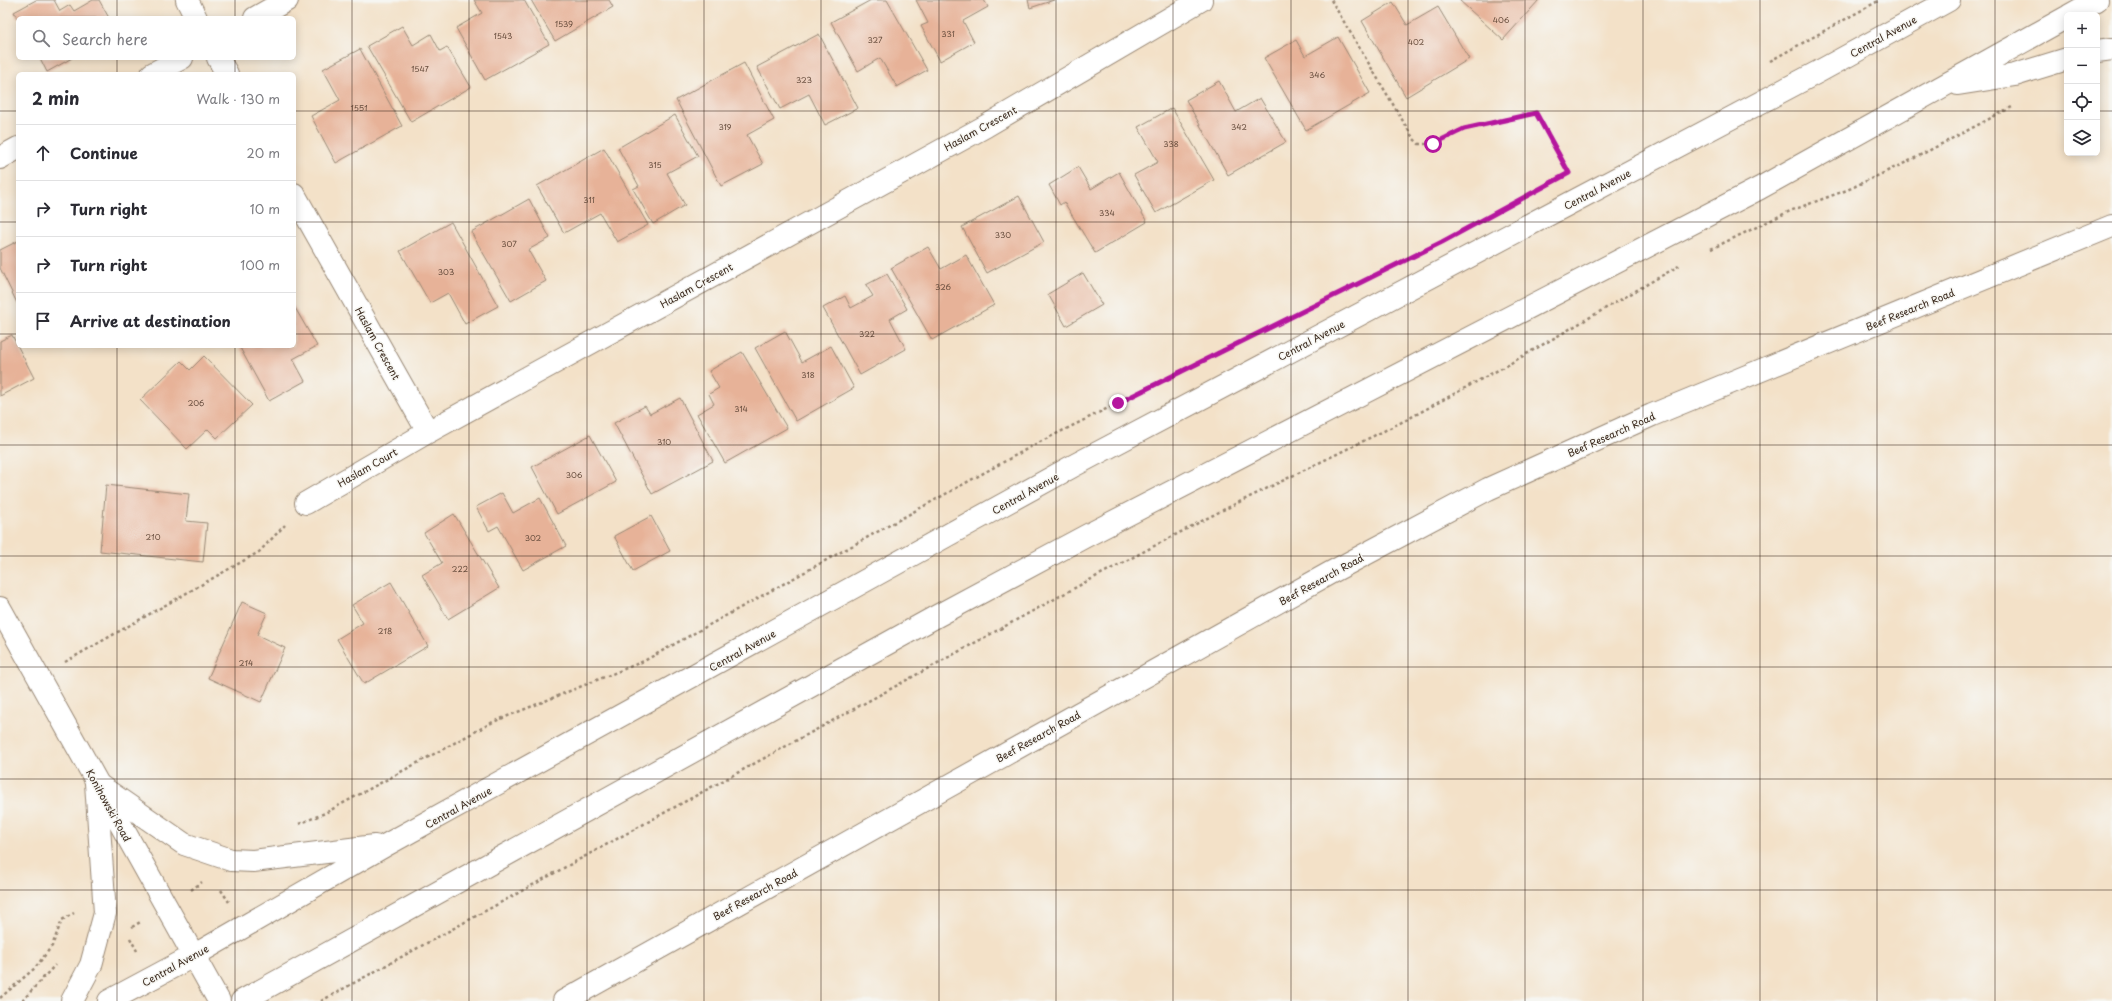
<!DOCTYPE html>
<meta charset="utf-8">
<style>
body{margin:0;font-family:"Playpen Sans",sans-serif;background:#f7f7f7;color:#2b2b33}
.controls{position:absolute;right:12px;top:12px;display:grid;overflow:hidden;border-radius:6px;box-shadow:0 2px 10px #0003}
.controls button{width:36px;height:36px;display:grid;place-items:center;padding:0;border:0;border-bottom:1px solid #e1e1e2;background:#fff;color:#2b2b33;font:20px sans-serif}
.stop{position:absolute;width:12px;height:12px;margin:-9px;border:3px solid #b5179e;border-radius:50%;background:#fff}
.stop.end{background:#b5179e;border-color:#fff;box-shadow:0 1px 4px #0008}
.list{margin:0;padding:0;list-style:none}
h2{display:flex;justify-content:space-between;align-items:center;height:52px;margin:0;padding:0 16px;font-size:17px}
h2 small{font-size:13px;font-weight:400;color:#7c7c81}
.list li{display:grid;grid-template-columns:26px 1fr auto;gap:12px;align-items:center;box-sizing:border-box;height:56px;padding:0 16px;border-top:1px solid #e1e1e2}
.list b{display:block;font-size:15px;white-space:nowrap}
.list em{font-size:13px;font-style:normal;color:#7c7c81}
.icon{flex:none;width:22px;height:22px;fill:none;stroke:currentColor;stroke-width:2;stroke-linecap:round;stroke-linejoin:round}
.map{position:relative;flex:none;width:2112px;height:1001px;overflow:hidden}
.search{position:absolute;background:#fff;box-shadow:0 2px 10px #0003;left:16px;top:16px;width:280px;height:44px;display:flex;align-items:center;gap:10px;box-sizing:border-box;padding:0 14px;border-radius:6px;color:#7c7c81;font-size:15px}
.panel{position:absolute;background:#fff;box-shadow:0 2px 10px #0003;left:16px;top:72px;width:280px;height:276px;border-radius:6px}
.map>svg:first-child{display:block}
.building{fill:#e7b298}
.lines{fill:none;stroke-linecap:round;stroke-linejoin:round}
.minor-casing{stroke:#978673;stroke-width:24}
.major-casing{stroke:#978673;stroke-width:24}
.path{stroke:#978673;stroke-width:2.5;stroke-dasharray:3 3;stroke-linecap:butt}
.minor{stroke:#fff;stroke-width:22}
.major{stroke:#fff;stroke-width:22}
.route{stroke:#b5179e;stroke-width:5}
.grid{fill:none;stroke:#3b2a1e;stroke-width:1;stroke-opacity:0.55}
.labels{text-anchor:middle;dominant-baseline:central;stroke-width:3;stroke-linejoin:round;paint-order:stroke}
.number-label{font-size:8px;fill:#664c3c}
.street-label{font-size:10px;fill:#3b2a1e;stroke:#f6f6f2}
</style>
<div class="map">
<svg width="2112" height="1001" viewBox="0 0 2112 1001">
<rect width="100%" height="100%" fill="#f6f6f2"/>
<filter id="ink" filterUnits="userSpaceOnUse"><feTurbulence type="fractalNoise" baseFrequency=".025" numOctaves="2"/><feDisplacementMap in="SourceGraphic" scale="8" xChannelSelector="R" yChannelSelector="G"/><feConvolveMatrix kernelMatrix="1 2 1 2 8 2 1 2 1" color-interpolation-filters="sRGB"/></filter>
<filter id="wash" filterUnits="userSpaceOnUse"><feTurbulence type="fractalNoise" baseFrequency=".012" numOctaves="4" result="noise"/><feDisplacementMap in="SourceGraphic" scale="16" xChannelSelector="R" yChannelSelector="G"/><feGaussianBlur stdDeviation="0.9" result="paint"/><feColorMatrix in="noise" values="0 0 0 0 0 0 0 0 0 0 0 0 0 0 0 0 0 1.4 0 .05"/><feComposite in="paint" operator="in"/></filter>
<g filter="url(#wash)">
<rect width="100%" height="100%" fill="#f3e1c8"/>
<g id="blocks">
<!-- building -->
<path class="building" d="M36,0H54L60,11L70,5L74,11L93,0H99L109,18H17L14,12Z
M474,0H524L549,44L485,80L456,28L482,13Z
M531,0H609L613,7L555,41Z
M871,0H887L927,70L897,87L880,58L858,71L831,22Z
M916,0H984L988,7L963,21L974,42L940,61L921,26L928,23Z
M1028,0H1054L1030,8Z
M1459,0H1539L1503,40Z
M1393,2L1407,25L1438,7L1469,59L1406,97L1362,21Z
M402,26L413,45L431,34L440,51L447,47L471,87L411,122L367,46Z
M819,34L858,108L825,125L809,94L780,109L757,67Z
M1338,37L1370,93L1306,130L1264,58L1296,40L1305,56Z
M360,49L402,126L336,163L311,116L340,100L323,69Z
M40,58H72L47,72Z
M744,63L774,120L747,135L763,164L721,186L676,100Z
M1219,81L1236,112L1260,98L1286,142L1228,175L1186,100Z
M1172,108L1214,180L1156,213L1134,175L1158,162L1138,127Z
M675,115L698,156L667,173L685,205L653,224L633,189L639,186L618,148Z
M604,148L648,225L617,242L600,213L564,233L537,186Z
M1078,167L1091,189L1119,172L1147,222L1095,253L1064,202L1060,205L1049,185Z
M1019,196L1044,242L987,273L962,227Z
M529,199L550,238L528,250L546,281L511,301L471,232Z
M451,222L498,306L465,324L448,293L430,303L400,251Z
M18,241V305L0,268V250Z
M928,247L941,269L966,255L994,305L932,340L891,268Z
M1083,273L1102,305L1066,326L1048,294Z
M887,274L907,309L890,319L906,349L860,375L823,308L845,296L851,308L873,296L866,285Z
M294,306L317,346L293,359L305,381L269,401L239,346H294Z
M785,331L802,362L831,346L854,388L796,421L755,348Z
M12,335L34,378L0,396V341Z
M742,352L787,428L725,463L697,414L714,404L709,394L719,388L709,371Z
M204,356L252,405L217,438L208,429L187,449L140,400L181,361L190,370Z
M680,398L713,461L652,494L614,423L645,406L650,414Z
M590,435L616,482L557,514L532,467Z
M106,485L189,494L186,521L207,523L203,562L100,551Z
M502,493L513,513L540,498L566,546L523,570L498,526L489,531L476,507Z
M454,514L499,588L448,619L422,575L442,563L424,533Z
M651,516L670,551L633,571L614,536Z
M391,582L428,646L364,684L337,639L363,623L352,605Z
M242,602L267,613L257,635L285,648L261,702L208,678Z"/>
</g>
</g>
<g filter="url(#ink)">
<use href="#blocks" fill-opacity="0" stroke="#978673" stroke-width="1"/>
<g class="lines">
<!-- minor casing -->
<g class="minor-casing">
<path id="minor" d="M187,0L196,18
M255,18L287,0
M218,58L227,74
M152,74L182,58
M0,158L18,148
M294,194L428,432
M306,503L428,432L986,126L1201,0
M0,608L219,1001
M564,1001L1330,573L1488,489L1652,415L2112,226"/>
</g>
<!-- major casing -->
<g class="major-casing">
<path id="major" d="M2070,15L2097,0
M2097,51L2112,49
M1958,84L2015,75L2067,59
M96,783L184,844L231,860L253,861L375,846
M72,1001L91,965L105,913L96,783
M109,1001L193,956L386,845L1073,466L1818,72L1949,0
M242,1001L937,616L1086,536L1760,188L2067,17"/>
</g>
<!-- path -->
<path class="path" d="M1331,0L1413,138L1419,144H1433L1464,129L1536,113L1568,171
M1770,61L1880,0
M1711,249L1790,211L1847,190L1911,160L2012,107
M65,662L259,552L285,525
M299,824L325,813L493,722L644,661L1036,444L1226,349
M191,890L202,882
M221,890L229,902
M132,927L142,921
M130,938L137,951
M0,998L35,968L52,946L62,920L74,913
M22,1001L55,965
M321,1001L1082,584L1217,513L1406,420L1511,363L1682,264"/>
<!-- minor -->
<use href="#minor" class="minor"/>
<!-- major -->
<use href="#major" class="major"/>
</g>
</g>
<g class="lines" filter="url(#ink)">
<!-- route -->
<path class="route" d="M1118,403L1442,242L1569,173L1536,113L1464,129L1433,144"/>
</g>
<!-- grid -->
<path class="grid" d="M117,0V18M235,0V18M352,0V1001M469,0V1001M587,0V1001M704,0V1001M821,0V1001M939,0V1001M1056,0V1001M1173,0V1001M1291,0V1001M1408,0V1001M1525,0V1001M1643,0V1001M1760,0V1001M1877,0V1001M1995,0V1001M117,58V74M235,58V74M0,111H18M294,111H2067M2097,111H2112M0,222H18M294,222H2112M0,334H18M294,334H2112M117,346V1001M235,346V1001M0,445H2112M0,556H2112M0,667H2112M0,779H2112M0,890H2112"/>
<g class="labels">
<!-- number labels -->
<g class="number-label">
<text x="1501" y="20">406</text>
<text x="564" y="24">1539</text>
<text x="948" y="34">331</text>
<text x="503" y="36">1543</text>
<text x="875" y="40">327</text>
<text x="1416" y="42">402</text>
<text x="420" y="69">1547</text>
<text x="1317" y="75">346</text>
<text x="804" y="80">323</text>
<text x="359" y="108">1551</text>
<text x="725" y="127">319</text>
<text x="1239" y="127">342</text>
<text x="1171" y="144">338</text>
<text x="655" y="165">315</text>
<text x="589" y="200">311</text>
<text x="1107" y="213">334</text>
<text x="1003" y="235">330</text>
<text x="509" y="244">307</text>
<text x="446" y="272">303</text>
<text x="943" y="287">326</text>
<text x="867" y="334">322</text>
<text x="808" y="375">318</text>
<text x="196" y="403">206</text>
<text x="741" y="409">314</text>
<text x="664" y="442">310</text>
<text x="574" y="475">306</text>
<text x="153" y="537">210</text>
<text x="533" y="538">302</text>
<text x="460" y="569">222</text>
<text x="385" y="631">218</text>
<text x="246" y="663">214</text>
</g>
<!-- street labels -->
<g class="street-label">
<text transform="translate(1883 36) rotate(-29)">Central Avenue</text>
<text transform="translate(980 128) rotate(-29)">Haslam Crescent</text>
<text transform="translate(1597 189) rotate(-28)">Central Avenue</text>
<text transform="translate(696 285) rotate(-29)">Haslam Crescent</text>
<text transform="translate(1910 309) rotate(-22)">Beef Research Road</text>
<text transform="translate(1311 340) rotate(-28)">Central Avenue</text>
<text transform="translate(378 343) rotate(61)">Haslam Crescent</text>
<text transform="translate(1611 434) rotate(-24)">Beef Research Road</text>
<text transform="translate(367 467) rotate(-30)">Haslam Court</text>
<text transform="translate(1025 493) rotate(-29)">Central Avenue</text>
<text transform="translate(1321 579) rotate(-29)">Beef Research Road</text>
<text transform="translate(742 650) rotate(-29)">Central Avenue</text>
<text transform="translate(1038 736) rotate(-29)">Beef Research Road</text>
<text transform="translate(109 805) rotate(61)">Konihowski Road</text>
<text transform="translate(458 807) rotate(-29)">Central Avenue</text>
<text transform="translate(755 894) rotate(-29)">Beef Research Road</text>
<text transform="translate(175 965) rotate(-29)">Central Avenue</text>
</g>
</g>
</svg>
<div class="controls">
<button>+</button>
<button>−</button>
<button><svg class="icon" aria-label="locate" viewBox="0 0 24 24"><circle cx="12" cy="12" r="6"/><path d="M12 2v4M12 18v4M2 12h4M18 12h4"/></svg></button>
<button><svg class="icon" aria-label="layers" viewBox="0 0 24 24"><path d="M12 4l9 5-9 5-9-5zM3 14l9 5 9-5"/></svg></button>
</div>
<div class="stop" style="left:1433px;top:144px"></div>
<div class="stop end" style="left:1118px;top:403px"></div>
<div class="search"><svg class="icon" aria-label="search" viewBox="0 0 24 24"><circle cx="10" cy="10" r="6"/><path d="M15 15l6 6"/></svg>Search here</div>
<section class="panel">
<h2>2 min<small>Walk · 130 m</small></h2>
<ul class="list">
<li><svg class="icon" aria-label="ahead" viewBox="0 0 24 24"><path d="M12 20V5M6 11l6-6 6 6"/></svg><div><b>Continue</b></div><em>20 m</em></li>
<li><svg class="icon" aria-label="right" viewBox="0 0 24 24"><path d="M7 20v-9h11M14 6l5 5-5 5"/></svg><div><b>Turn right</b></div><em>10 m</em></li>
<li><svg class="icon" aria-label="right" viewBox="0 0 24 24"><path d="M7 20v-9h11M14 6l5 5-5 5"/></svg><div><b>Turn right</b></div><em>100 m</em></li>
<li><svg class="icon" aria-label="arrive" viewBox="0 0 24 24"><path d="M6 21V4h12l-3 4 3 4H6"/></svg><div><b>Arrive at destination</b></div></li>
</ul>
</section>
</div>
